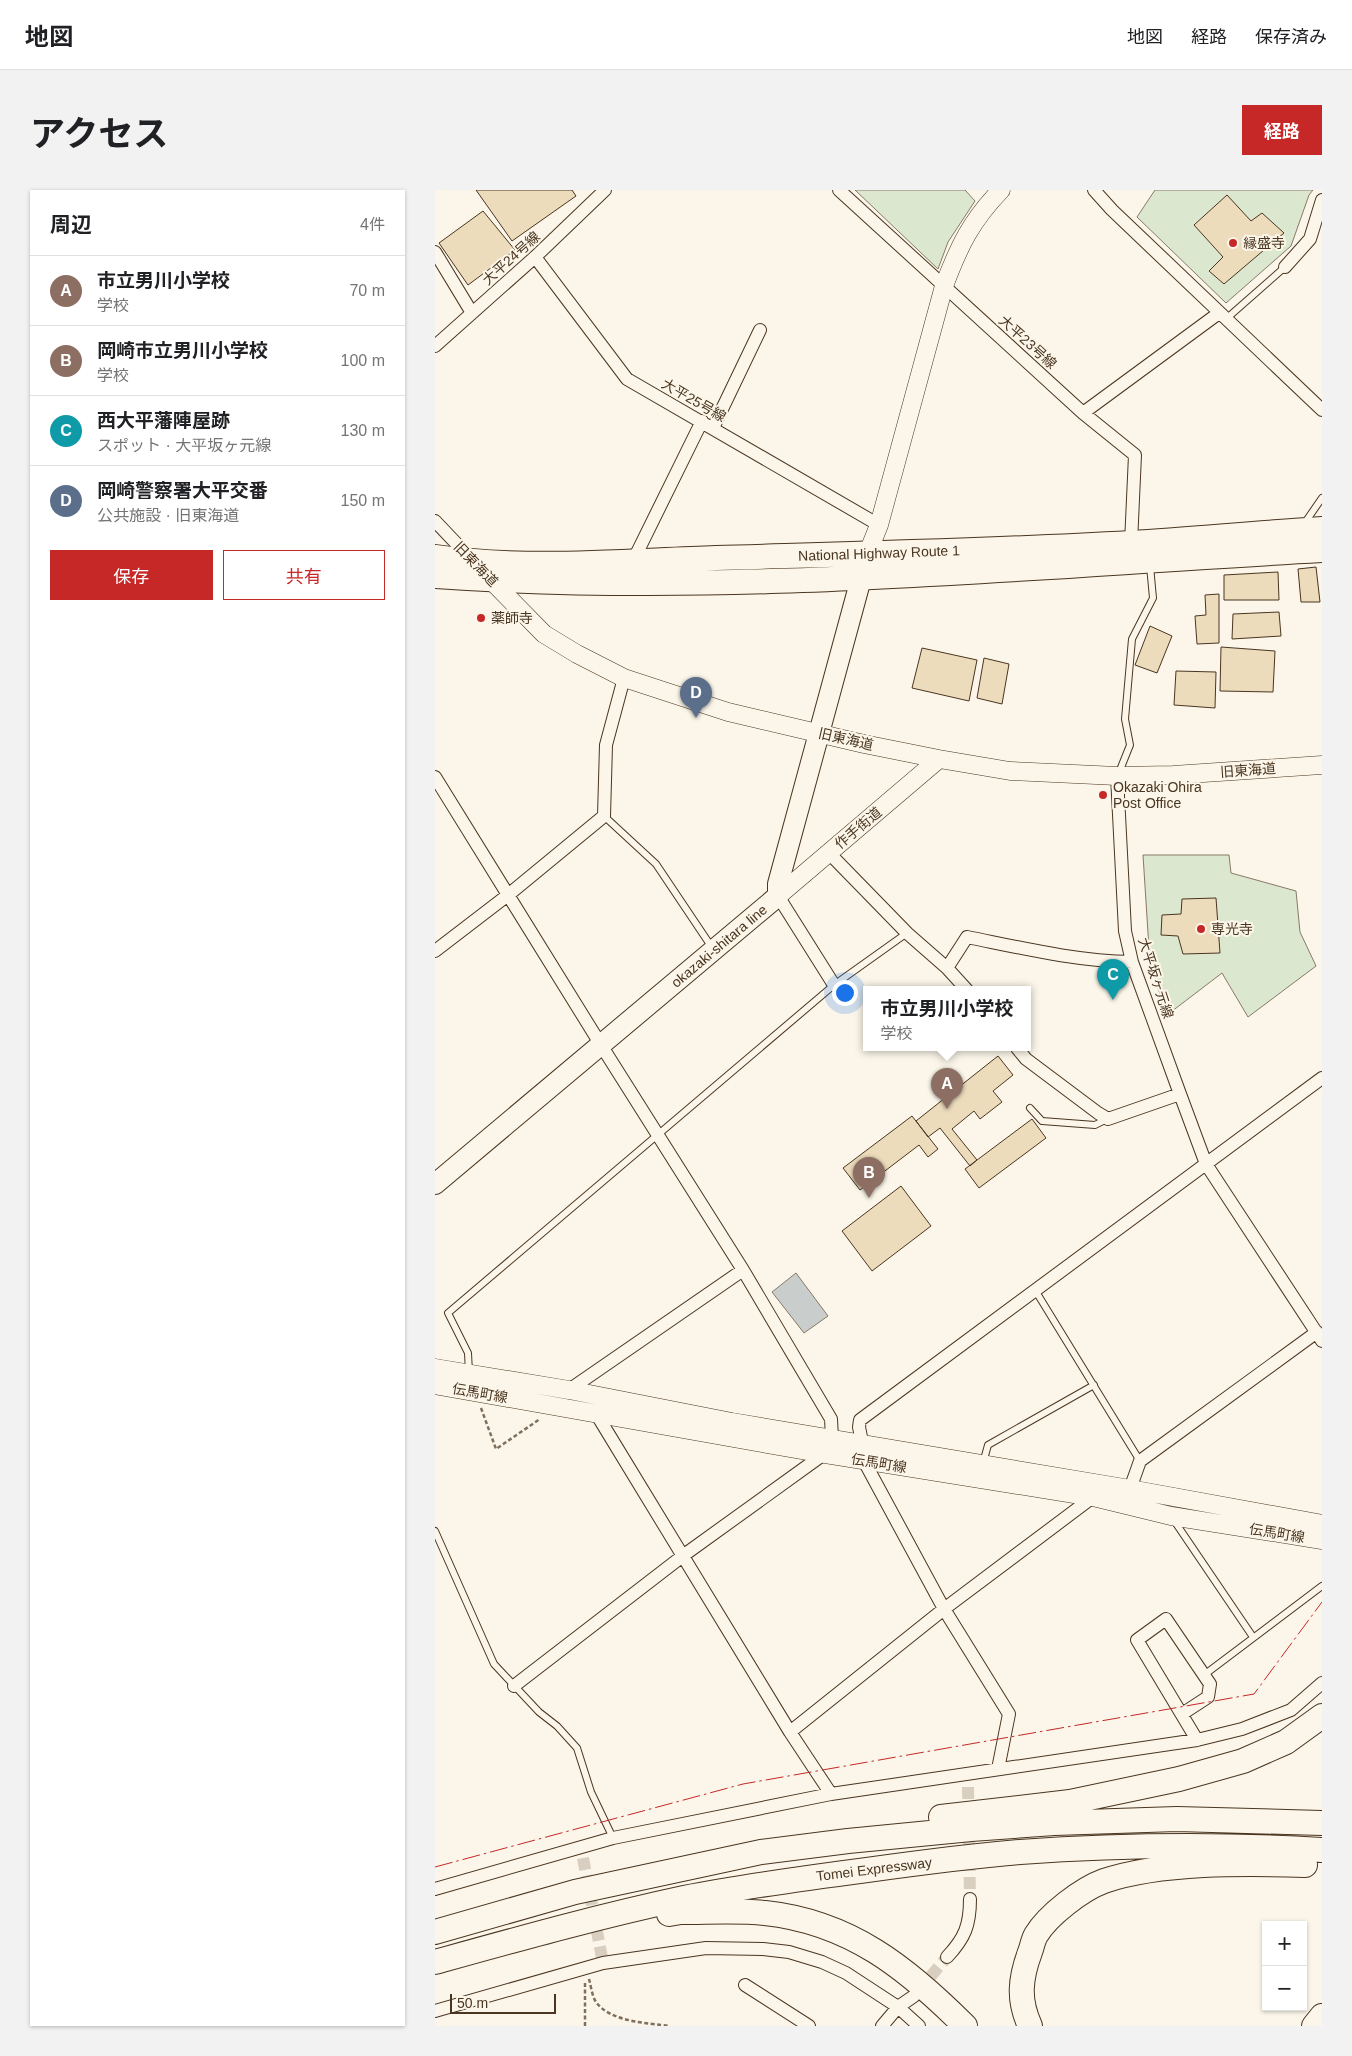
<!DOCTYPE html>
<html lang="ja">
<meta charset="utf-8">
<style>
body{margin:0;font-family:Arial,"Noto Sans JP",sans-serif;background:#f2f2f2;color:#202124}
.controls{position:absolute;right:15px;bottom:15px;display:grid;overflow:hidden;border-radius:0px;box-shadow:0 1px 4px #0004}
.controls button{width:45px;height:45px;display:grid;place-items:center;padding:0;border:0;border-bottom:1px solid #e0e0e0;background:#fff;color:#202124;font:25px sans-serif}
.scale{position:absolute;left:15px;bottom:12px;width:106px;box-sizing:border-box;padding-left:5px;border:2px solid #4a3520;border-top:0;font-size:14px;line-height:18px;white-space:nowrap;color:#4a3520;-webkit-text-stroke:4px #fbf6e9;paint-order:stroke}
.you{position:absolute;left:409px;top:802px;width:18px;height:18px;margin:-12px;border:4px solid #fff;border-radius:50%;background:#1a73e8;box-shadow:0 0 0 8px #1a73e833}
.badge{display:grid;place-items:center;width:32px;height:32px;border-radius:50%;background:#c62828;color:#fff;font-size:16px;font-weight:700}
.pin{position:absolute;translate:-50% -41px;filter:drop-shadow(0 1px 2px #0008)}
.pin::after{content:'';position:absolute;top:26px;width:18px;height:15px;background:inherit;clip-path:polygon(0 0,100% 0,50% 100%)}
.popup{position:absolute;left:428px;top:796px;width:168px;height:65px;box-sizing:border-box;display:grid;place-content:center;border-radius:0px;background:#fff;filter:drop-shadow(0 1px 4px #0005);font-size:16px;white-space:nowrap;color:#757577}
.popup b{font-size:19px;color:#202124}
.popup::after{content:'';position:absolute;left:50%;top:100%;margin-left:-10px;border:10px solid transparent;border-top-color:#fff}
.list{margin:0;padding:0;list-style:none}
h2{display:flex;justify-content:space-between;align-items:center;height:65px;margin:0;padding:0 20px;font-size:21px}
h2 small{font-size:16px;font-weight:400;color:#757577}
.list li{display:grid;grid-template-columns:32px 1fr auto;gap:15px;align-items:center;box-sizing:border-box;height:70px;padding:0 20px;border-top:1px solid #e0e0e0}
.list b{display:block;font-size:19px;white-space:nowrap}
.list p{margin:0;font-size:16px;white-space:nowrap;color:#757577}
.list em{font-size:16px;font-style:normal;color:#757577}
.actions{display:flex;gap:10px;padding:15px 20px}
.actions a{flex:1;padding:11px 0;border:1px solid #c62828;border-radius:0px;text-align:center;font-size:18px;color:#c62828}
.actions .main{background:#c62828;color:#fff}
.map{position:relative;flex:none;width:887px;height:1836px;overflow:hidden;border-radius:0px}
header{display:flex;align-items:center;gap:30px;box-sizing:border-box;height:70px;padding:0 25px;background:#fff;border-bottom:1px solid #e0e0e0}
header strong{font-size:24px}
nav{display:flex;gap:28px;margin-inline-start:auto;font-size:18px}
.intro{display:flex;align-items:center;justify-content:space-between;box-sizing:border-box;height:120px;padding:0 30px}
h1{margin:0;font-size:35px}
.button{padding:12px 22px;border-radius:0px;background:#c62828;color:#fff;font-size:18px;font-weight:700}
main{display:flex;gap:30px;padding:0 30px}
aside{flex:1;background:#fff;border-radius:0px;box-shadow:0 1px 4px #0004}
.map>svg:first-child{display:block}
.green{fill:#dce7d0;stroke:#887966}
.water{fill:#c9cecd;stroke:#887966}
.building{fill:#ecdcbc;stroke:#4a3520}
.lines{fill:none;stroke-linecap:round;stroke-linejoin:round}
.street-tunnel{stroke:#d8cfc1;stroke-width:12;stroke-dasharray:12 6;stroke-linecap:butt}
.lane-casing{stroke:#4a3520;stroke-width:8}
.street-casing{stroke:#4a3520;stroke-width:14}
.secondary-casing{stroke:#4a3520;stroke-width:19}
.primary-casing{stroke:#4a3520;stroke-width:22}
.highway-casing{stroke:#4a3520;stroke-width:26}
.path{stroke:#7f6f5c;stroke-width:2.5;stroke-dasharray:4 2.5;stroke-linecap:butt}
.lane{stroke:#fbf6e9;stroke-width:6}
.street{stroke:#fbf6e9;stroke-width:12}
.secondary{stroke:#fbf6e9;stroke-width:18}
.primary{stroke:#fbf6e9;stroke-width:20}
.highway{stroke:#fbf6e9;stroke-width:24}
.power{stroke:#c62828;stroke-width:1;stroke-dasharray:18 4 2.5 4;stroke-linecap:butt}
.poi-dot{fill:#c62828;stroke:#fbf6e9;stroke-width:2}
.labels{text-anchor:middle;dominant-baseline:central;stroke-width:4;stroke-linejoin:round;paint-order:stroke}
.poi-label{font-size:14px;fill:#4a3520;stroke:#fbf6e9;text-anchor:start}
.street-label{font-size:14px;fill:#4a3520;stroke:#fbf6e9}
</style>
<header>
<strong>地図</strong>
<nav><a>地図</a><a>経路</a><a>保存済み</a></nav>
</header>
<div class="intro"><h1>アクセス</h1><a class="button">経路</a></div>
<main>
<aside>
<h2>周辺<small>4件</small></h2>
<ul class="list">
<li><span class="badge" style="background:#8d6e63">A</span><div><b>市立男川小学校</b><p>学校</p></div><em>70 m</em></li>
<li><span class="badge" style="background:#8d6e63">B</span><div><b>岡崎市立男川小学校</b><p>学校</p></div><em>100 m</em></li>
<li><span class="badge" style="background:#0f9aa8">C</span><div><b>西大平藩陣屋跡</b><p>スポット · 大平坂ヶ元線</p></div><em>130 m</em></li>
<li><span class="badge" style="background:#5c6f8a">D</span><div><b>岡崎警察署大平交番</b><p>公共施設 · 旧東海道</p></div><em>150 m</em></li>
</ul>
<div class="actions"><a class="main">保存</a><a>共有</a></div>
</aside>
<div class="map">
<svg width="887" height="1836" viewBox="0 0 887 1836">
<rect width="100%" height="100%" fill="#fbf6e9"/>
<!-- green -->
<path class="green" d="M420,0H530L540,11L513,52L503,79Z
M720,0H878L874,5L856,56L791,113L702,27Z
M708,665H794L796,683L861,701L865,742L881,776L813,827L787,783L732,825L715,774Z"/>
<!-- water -->
<path class="water" d="M361,1083L393,1126L369,1143L337,1102Z"/>
<!-- building -->
<path class="building" d="M41,0H137L141,6L77,51Z
M792,5L816,31L827,23L849,43L789,94L774,81L788,67L759,35Z
M48,21L80,60L33,95L4,53Z
M881,377L885,412H866L863,379Z
M843,382L844,410H789V385Z
M784,404V453L762,454L760,426L771,425L770,405Z
M844,422L846,446L797,449L798,424Z
M715,436L737,446L722,483L700,475Z
M786,457L840,461L838,502L785,501Z
M487,458L542,470L534,511L477,498Z
M549,468L574,474L567,514L542,508Z
M741,481L781,482L780,518L739,515Z
M781,708L785,763L748,764L743,746L726,745L727,725L746,724L747,709Z
M563,866L578,885L558,901L567,912L545,929L539,921L517,939L542,970L535,976L505,938L493,947L481,931Z
M477,926L503,959L493,967L484,955L425,1000L408,978Z
M597,929L611,948L544,998L530,979Z
M466,996L496,1036L437,1081L407,1041Z"/>
<g class="lines">
<!-- street-tunnel -->
<path class="street-tunnel" d="M533,1597L535,1709
M148,1668L168,1773
M484,1800L512,1767"/>
<!-- lane casing -->
<g class="lane-casing">
<path id="lane" d="M791,129L850,77
M869,334L887,308
M683,585L695,555L690,529L697,449L718,408L715,376
M169,626L221,674L278,759
M595,918L607,931L660,935L672,929
M600,1100L705,1271
M34,1183L33,1163L13,1123L399,795L472,743
M548,1273L553,1255L659,1195
M738,1329L818,1447
M0,1341L59,1474L104,1522L122,1536L142,1558L156,1602L178,1648
M769,1485L887,1396"/>
</g>
<!-- street casing -->
<g class="street-casing">
<path id="street" d="M404,0L648,223L700,265L696,353
M659,0L677,20L887,220
M0,62L37,123
M100,67L192,189L444,335
M850,77L875,49L887,10
M0,156L100,67L170,0
M648,223L784,123
M278,238L325,140
M0,331L37,370
M197,373L267,231
M682,586L690,741L697,772L745,904L771,974L887,1151
M0,587L166,855L308,1080L396,1229L397,1248
M394,663L472,743L512,778L532,747C587,758 641,771 697,772
M343,706L399,795
M0,761L73,705L169,626L171,555L189,488
M512,778L532,800
M582,858L591,869L663,923L673,929L745,904
M134,1200L308,1080
M162,1225L355,1542L396,1604
M427,1252L424,1237L425,1230L887,888
M429,1271L509,1419L574,1524L563,1579
M695,1299L705,1271L882,1142
M79,1496L249,1365L389,1264
M747,1524L773,1507L775,1494L731,1429L702,1450L762,1550
M355,1542L509,1419L658,1307
M0,1699L178,1648L396,1604L762,1550L807,1539L856,1520L887,1493
M512,1767C530,1748 535,1735 535,1709
M310,1795L374,1836
M0,1821L168,1773L271,1758L328,1759L354,1762L387,1772L411,1783L463,1817L484,1836
M447,1836L463,1817L479,1806"/>
</g>
<!-- secondary casing -->
<g class="secondary-casing">
<path id="secondary" d="M432,365L444,335L509,96C524,56 536,31 566,0
M51,385L109,444L142,464L189,488L293,522L429,554L504,569L575,581L682,586L738,585L887,575
M343,706L504,569
M0,1178L134,1200L297,1232L695,1299L887,1334
M0,1195L389,1264L658,1307L736,1326L887,1350"/>
</g>
<!-- primary casing -->
<g class="primary-casing">
<path id="primary" d="M0,994L343,706V694L430,374"/>
</g>
<!-- highway casing -->
<g class="highway-casing">
<path id="highway" d="M0,367C93,380 188,371 281,368C419,364 557,361 696,353C759,349 823,343 887,339
M0,386C295,407 592,376 887,360
M506,1627L635,1612L744,1589L808,1571L851,1552L887,1526
M234,1724L246,1722C274,1722 303,1720 330,1723C415,1732 472,1778 530,1836
M0,1742L140,1702L326,1662L413,1651L536,1639L619,1633L742,1629L887,1633
M0,1772C83,1749 165,1726 249,1708C310,1696 371,1688 432,1680C483,1673 534,1666 585,1662C685,1655 786,1654 887,1660
M595,1836C583,1810 585,1789 595,1762C597,1757 598,1750 601,1745C613,1725 647,1699 669,1691C725,1672 811,1673 870,1675
M879,1836L887,1826"/>
</g>
<!-- path -->
<path class="path" d="M46,1218L61,1259L105,1229
M154,1789C156,1796 157,1806 161,1812C175,1832 213,1833 234,1836
M150,1836V1792"/>
<!-- lane -->
<use href="#lane" class="lane"/>
<!-- street -->
<use href="#street" class="street"/>
<!-- secondary -->
<use href="#secondary" class="secondary"/>
<!-- primary -->
<use href="#primary" class="primary"/>
<!-- highway -->
<use href="#highway" class="highway"/>
<!-- power -->
<path class="power" d="M0,1677L308,1594L819,1504L887,1412"/>
</g>
<!-- markers -->
<g class="poi-dot">
<circle cx="798" cy="53" r="5"/>
<circle cx="46" cy="428" r="5"/>
<circle cx="668" cy="605" r="5"/>
<circle cx="766" cy="739" r="5"/>
</g>
<g class="labels">
<!-- poi labels -->
<g class="poi-label">
<text x="808" y="53">縁盛寺</text>
<text x="56" y="428">薬師寺</text>
<text x="678" y="597">Okazaki Ohira<tspan x="678" dy="16">Post Office</tspan></text>
<text x="776" y="739">専光寺</text>
</g>
<!-- street labels -->
<g class="street-label">
<text transform="translate(76 68) rotate(-42)">大平24号線</text>
<text transform="translate(593 152) rotate(42)">大平23号線</text>
<text transform="translate(259 210) rotate(30)">大平25号線</text>
<text transform="translate(444 363) rotate(-2)">National Highway Route 1</text>
<text transform="translate(41 374) rotate(46)">旧東海道</text>
<text transform="translate(411 549) rotate(13)">旧東海道</text>
<text transform="translate(813 580) rotate(-4)">旧東海道</text>
<text transform="translate(423 638) rotate(-40)">作手街道</text>
<text transform="translate(284 756) rotate(-40)">okazaki-shitara line</text>
<text transform="translate(721 788) rotate(72)">大平坂ヶ元線</text>
<text transform="translate(45 1203) rotate(10)">伝馬町線</text>
<text transform="translate(444 1273) rotate(9)">伝馬町線</text>
<text transform="translate(842 1343) rotate(9)">伝馬町線</text>
<text transform="translate(439 1679) rotate(-7)">Tomei Expressway</text>
</g>
</g>
</svg>
<div class="controls">
<button>+</button>
<button>−</button>
</div>
<div class="scale">50 m</div>
<div class="you"></div>
<div class="pin badge" style="left:512px;top:919px;background:#8d6e63">A</div>
<div class="popup"><b>市立男川小学校</b>学校</div>
<div class="pin badge" style="left:434px;top:1008px;background:#8d6e63">B</div>
<div class="pin badge" style="left:678px;top:810px;background:#0f9aa8">C</div>
<div class="pin badge" style="left:261px;top:528px;background:#5c6f8a">D</div>
</div>
</main>
